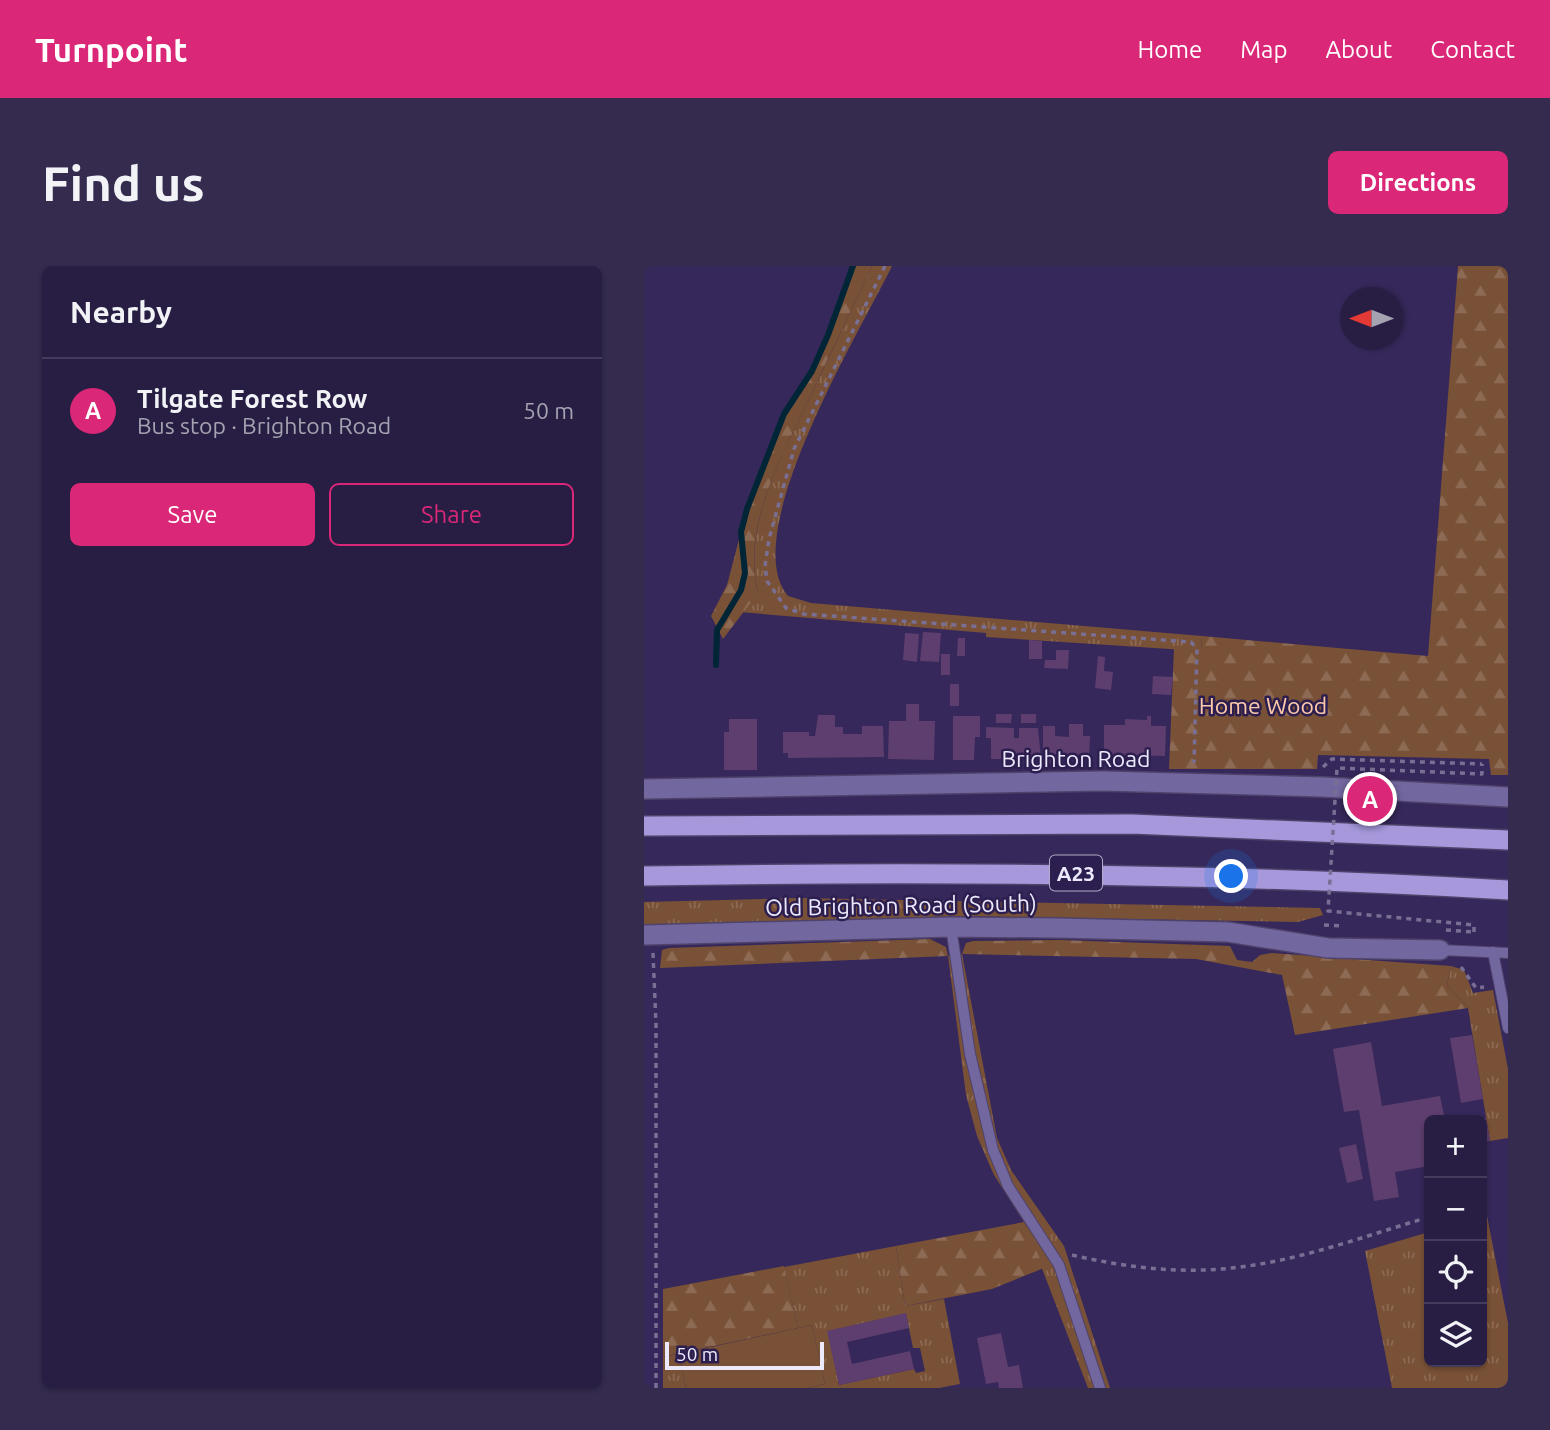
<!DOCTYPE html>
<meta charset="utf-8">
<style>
body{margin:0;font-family:Ubuntu,sans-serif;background:#342b4f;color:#f1f3f6}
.controls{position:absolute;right:21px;bottom:21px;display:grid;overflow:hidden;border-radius:10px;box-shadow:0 2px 5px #0004}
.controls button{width:63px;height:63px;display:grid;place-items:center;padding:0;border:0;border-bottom:2px solid #443c5d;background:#281e44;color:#f1f3f6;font:35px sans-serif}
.compass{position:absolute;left:696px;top:21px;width:63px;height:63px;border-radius:50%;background:#281e44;box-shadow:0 2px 5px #0004;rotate:270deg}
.scale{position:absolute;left:21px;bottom:18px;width:159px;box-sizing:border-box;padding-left:7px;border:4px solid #ece9fc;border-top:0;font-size:19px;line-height:24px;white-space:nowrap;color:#ece9fc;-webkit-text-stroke:5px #2c1e4f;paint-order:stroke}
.you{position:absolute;left:588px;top:611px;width:24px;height:24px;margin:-18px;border:5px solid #fff;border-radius:50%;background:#1a73e8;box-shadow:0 0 0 10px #1a73e833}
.badge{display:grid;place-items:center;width:46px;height:46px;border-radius:50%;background:#db2777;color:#fff;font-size:23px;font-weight:700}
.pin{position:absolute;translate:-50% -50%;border:4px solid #fff;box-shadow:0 2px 7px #0006}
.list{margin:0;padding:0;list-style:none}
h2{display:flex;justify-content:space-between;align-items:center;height:91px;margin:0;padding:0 28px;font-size:30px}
h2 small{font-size:23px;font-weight:400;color:#a5a2b2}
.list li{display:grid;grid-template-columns:46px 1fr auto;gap:21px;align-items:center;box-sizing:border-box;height:105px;padding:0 28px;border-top:2px solid #443c5d}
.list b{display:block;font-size:26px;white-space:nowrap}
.list p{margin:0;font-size:23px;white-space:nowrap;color:#a5a2b2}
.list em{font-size:23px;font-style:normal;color:#a5a2b2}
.actions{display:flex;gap:14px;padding:21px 28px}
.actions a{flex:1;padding:16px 0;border:2px solid #db2777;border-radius:10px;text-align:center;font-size:24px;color:#db2777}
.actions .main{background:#db2777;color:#fff}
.icon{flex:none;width:38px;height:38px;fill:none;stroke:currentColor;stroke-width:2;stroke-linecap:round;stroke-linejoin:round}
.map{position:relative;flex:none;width:864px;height:1122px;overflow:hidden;border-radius:10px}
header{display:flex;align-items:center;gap:42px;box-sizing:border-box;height:98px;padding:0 35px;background:#db2777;color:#fff}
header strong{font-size:33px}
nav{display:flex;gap:38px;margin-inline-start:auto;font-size:24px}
.intro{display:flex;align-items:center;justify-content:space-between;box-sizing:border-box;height:168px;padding:0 42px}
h1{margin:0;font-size:49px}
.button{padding:18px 32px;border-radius:10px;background:#db2777;color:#fff;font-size:24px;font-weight:700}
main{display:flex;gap:42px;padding:0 42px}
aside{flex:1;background:#281e44;border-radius:10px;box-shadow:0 2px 5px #0004}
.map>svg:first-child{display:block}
.grass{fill:url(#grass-tufts);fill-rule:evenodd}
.forest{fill:url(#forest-firs)}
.pitch{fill:#795136}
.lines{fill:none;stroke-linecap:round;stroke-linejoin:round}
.stream{stroke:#002536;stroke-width:6}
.building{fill:#5e3e6f}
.service-casing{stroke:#4f436c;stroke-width:12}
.minor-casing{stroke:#4f436c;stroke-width:22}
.tertiary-casing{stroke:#4f436c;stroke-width:22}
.trunk-casing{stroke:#4f436c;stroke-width:22}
.path{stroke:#796f95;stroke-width:3.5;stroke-dasharray:5 5;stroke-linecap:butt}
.service{stroke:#73679f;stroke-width:10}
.minor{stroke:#73679f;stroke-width:19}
.tertiary{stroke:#73679f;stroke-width:19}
.trunk{stroke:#a698db;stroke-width:19}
.path-bridge{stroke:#796f95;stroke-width:3.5;stroke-dasharray:5 5;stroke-linecap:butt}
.labels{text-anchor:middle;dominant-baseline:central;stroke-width:5;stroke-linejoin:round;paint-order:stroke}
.shield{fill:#2c1e4f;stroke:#b2acc8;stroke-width:2}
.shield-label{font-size:21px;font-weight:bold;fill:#ece9fc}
.park-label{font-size:23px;fill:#fcc9aa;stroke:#2c1e4f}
.street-label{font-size:23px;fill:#ece9fc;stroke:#2c1e4f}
</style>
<header>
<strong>Turnpoint</strong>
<nav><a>Home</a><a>Map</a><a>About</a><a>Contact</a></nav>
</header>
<div class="intro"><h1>Find us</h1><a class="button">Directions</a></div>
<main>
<aside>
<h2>Nearby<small></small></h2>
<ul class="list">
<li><span class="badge">A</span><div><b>Tilgate Forest Row</b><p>Bus stop · Brighton Road</p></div><em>50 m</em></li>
</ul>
<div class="actions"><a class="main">Save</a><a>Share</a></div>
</aside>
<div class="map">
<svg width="864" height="1122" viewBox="0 0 864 1122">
<defs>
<pattern id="grass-tufts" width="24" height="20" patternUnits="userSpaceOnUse" patternTransform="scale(1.75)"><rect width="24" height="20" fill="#795136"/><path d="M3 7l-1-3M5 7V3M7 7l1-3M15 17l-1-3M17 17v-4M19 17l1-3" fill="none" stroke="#8c6a54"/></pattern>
<pattern id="forest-firs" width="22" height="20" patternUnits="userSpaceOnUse" patternTransform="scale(1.75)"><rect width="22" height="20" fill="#795136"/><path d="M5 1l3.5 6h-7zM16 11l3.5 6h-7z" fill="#8c6a54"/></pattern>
</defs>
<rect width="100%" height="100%" fill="#36285a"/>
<!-- grass -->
<path class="grass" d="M228,0H248C217,64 92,269 144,330L167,337L558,370L557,385L342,371V367L96,346L114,327C97,256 142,182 171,121C190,80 209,40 228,0Z
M156,632L676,642L679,649L654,656L320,650L0,660V636Z
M318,688L353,872L367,904L420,980L466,1122H444L380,956L350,909L333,870L322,829L304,690Z
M807,700L820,704L829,727L849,724L864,803V872L846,875L824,742L803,719Z
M843,950L864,1057V1122H748L721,985L785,966V1096H838V951Z
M252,980L261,1040L300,1033L316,1118L295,1122H164L181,1118L168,1059L154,1062L140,1001ZM262,1048L269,1082H276L281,1105L272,1107L270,1103L195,1119L184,1065Z
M35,1088L42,1122H19V1091Z"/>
<!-- forest -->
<path class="forest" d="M209,0H228C208,42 188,84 169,125C140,186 97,258 114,327L79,373L67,350L83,319L103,243L126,178L140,148L168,105Z
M814,0H864V509H847L845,493L674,489L673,503H525L530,382L557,384L558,370L784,390Z
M286,673L302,681L304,690L16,702L18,684L25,682Z
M417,674L586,680L593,694L608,696L616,689L628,687L807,700L803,719L824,742L651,769L638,709L552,693L318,688L322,677L329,675Z
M380,956L400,1002L348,1023L261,1040L252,980Z
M140,1000L154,1062L19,1091V1023Z"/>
<!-- pitch -->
<path class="pitch" d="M168,1059L181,1118L164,1122H42L35,1088Z"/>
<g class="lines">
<!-- stream -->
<path class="stream" d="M72,399L73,364L97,324L101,307L97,266L103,243L140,148L168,105L184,69L209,0"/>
</g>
<!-- building -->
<path class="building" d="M279,366L297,367L295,396L276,395Z
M261,367L275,368L273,396L259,394Z
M314,372H321V390H313Z
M385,374L398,375V393H385Z
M412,384H425L424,403L400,402L401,394H412Z
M297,388H306V409H297Z
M454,390L461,391L460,405L469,406L467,424L451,422Z
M509,410L529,411L527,429L508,428Z
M306,418H315V440H306Z
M262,438H275V455H291L290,494L244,493L245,455H262Z
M352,448H368L367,457H352Z
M377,448H392V457H377Z
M174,449H191V461H199V468H218V460H239L240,491L144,492V487H139V466H165V470H171Z
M309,450H336V471H331L330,494H309Z
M503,450H507V460H522L521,490L460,489V459H481V453L503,454Z
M85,453H113V504H80V466H85Z
M425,458H439V470H446L445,493H416V497H405V493H399V460H411V470L425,471Z
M342,461L370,462V472H375V462H394L397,493H347V472H342Z
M828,769L839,833L817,837L806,772Z
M727,776L738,840L796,830L801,854H785V900L751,906L755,931L730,935L715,844L700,846L689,783Z
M842,852L846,875L838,876V853Z
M712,878L719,913L703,917L695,882Z
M262,1047L265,1062L203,1076L208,1098L266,1085L270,1103L195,1119L183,1065Z
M357,1067L364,1101L375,1099L379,1122H355L354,1116L342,1118L333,1072Z"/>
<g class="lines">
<!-- service casing -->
<g class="service-casing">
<path id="service" d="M307,661L326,788L349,884L364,920L415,999L456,1122
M796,684L864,687
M849,686L864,762"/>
</g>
<!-- minor casing -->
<g class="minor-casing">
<path id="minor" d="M0,669L307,661L413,662L584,666L684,682L796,684"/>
</g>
<!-- tertiary casing -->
<g class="tertiary-casing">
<path id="tertiary" d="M0,523L459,515L679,521L864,531"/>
</g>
<!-- trunk casing -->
<g class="trunk-casing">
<path id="trunk" d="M0,560L488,558L864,574
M0,610C289,605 576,607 864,624"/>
</g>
<!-- path -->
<path class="path" d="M241,0L150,183L125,273L121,300L123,315L142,342L160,348L547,376L553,383L550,497
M679,501L688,493L838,498
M680,659L700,660
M802,664L830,666
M9,687L12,759V1122
M817,701L832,722L840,721
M428,989C480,1001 534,1008 588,1002C655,995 721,970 785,951"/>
<!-- service -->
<use href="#service" class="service"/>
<!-- minor -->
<use href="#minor" class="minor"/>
<!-- tertiary -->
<use href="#tertiary" class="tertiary"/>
<!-- trunk -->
<use href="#trunk" class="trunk"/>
<!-- path-bridge -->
<path class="path-bridge" d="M830,666V659L684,645L693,502L838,508V498"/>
</g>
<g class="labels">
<!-- shield labels -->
<rect class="shield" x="406" y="589.5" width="52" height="35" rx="5"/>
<g class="shield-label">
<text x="432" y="607">A23</text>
</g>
<!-- park labels -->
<g class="park-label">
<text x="619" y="439">Home Wood</text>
</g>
<!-- street labels -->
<g class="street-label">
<text x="432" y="492">Brighton Road</text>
<text transform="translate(257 639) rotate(-1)">Old Brighton Road (South)</text>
</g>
</g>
</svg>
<div class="controls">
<button>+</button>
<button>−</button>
<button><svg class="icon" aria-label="locate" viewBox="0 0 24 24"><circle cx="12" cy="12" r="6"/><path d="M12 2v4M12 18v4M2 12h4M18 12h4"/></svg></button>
<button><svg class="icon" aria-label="layers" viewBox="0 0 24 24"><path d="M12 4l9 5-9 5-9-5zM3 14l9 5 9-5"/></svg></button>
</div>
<svg class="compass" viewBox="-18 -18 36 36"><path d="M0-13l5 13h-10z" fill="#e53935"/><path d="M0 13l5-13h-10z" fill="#a5a2b2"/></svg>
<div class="scale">50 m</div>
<div class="you"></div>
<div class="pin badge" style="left:726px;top:533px">A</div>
</div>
</main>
